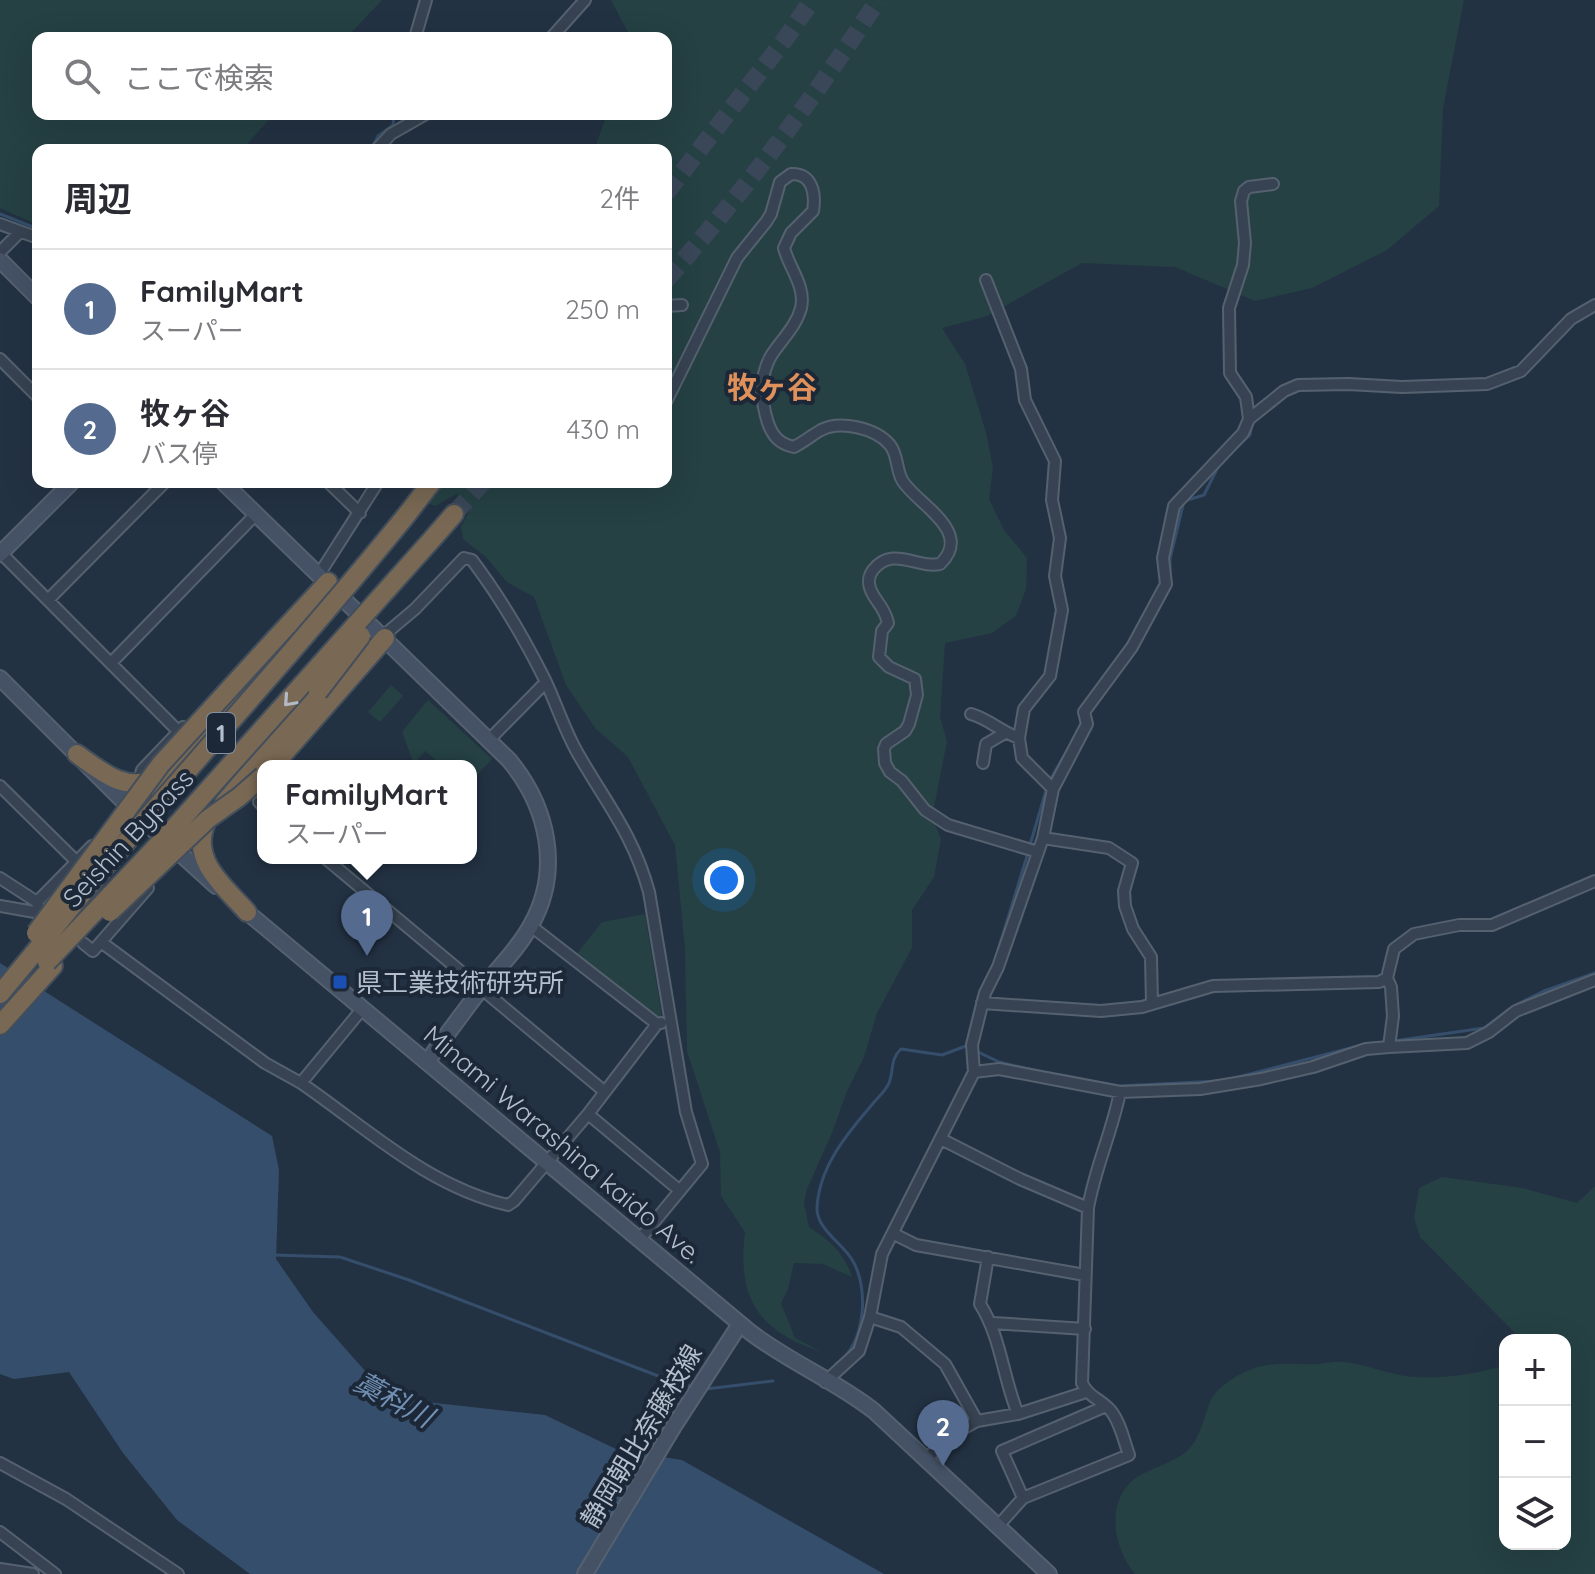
<!DOCTYPE html>
<html lang="ja">
<meta charset="utf-8">
<style>
body{margin:0;font-family:Quicksand,"Noto Sans JP",sans-serif;background:#f7f7f7;color:#2b2b33}
.controls{position:absolute;right:24px;bottom:24px;display:grid;overflow:hidden;border-radius:16px;box-shadow:0 8px 32px #0002}
.controls button{width:72px;height:72px;display:grid;place-items:center;padding:0;border:0;border-bottom:2px solid #e1e1e2;background:#fff;color:#2b2b33;font:40px sans-serif}
.you{position:absolute;left:724px;top:880px;width:28px;height:28px;margin:-20px;border:6px solid #fff;border-radius:50%;background:#1a73e8;box-shadow:0 0 0 12px #1a73e833}
.badge{display:grid;place-items:center;width:52px;height:52px;border-radius:50%;background:#546b8f;color:#fff;font-size:26px;font-weight:700}
.pin{position:absolute;translate:-50% -66px;filter:drop-shadow(0 2px 4px #0008)}
.pin::after{content:'';position:absolute;top:42px;width:28px;height:24px;background:inherit;clip-path:polygon(0 0,100% 0,50% 100%)}
.popup{position:absolute;left:257px;top:760px;width:220px;height:104px;box-sizing:border-box;display:grid;place-content:center;border-radius:16px;background:#fff;filter:drop-shadow(0 2px 6px #0005);font-size:26px;white-space:nowrap;color:#7c7c81}
.popup b{font-size:30px;color:#2b2b33}
.popup::after{content:'';position:absolute;left:50%;top:100%;margin-left:-16px;border:16px solid transparent;border-top-color:#fff}
.list{margin:0;padding:0;list-style:none}
h2{display:flex;justify-content:space-between;align-items:center;height:104px;margin:0;padding:0 32px;font-size:34px}
h2 small{font-size:26px;font-weight:400;color:#7c7c81}
.list li{display:grid;grid-template-columns:52px 1fr auto;gap:24px;align-items:center;box-sizing:border-box;height:120px;padding:0 32px;border-top:2px solid #e1e1e2}
.list b{display:block;font-size:30px;white-space:nowrap}
.list p{margin:0;font-size:26px;white-space:nowrap;color:#7c7c81}
.list em{font-size:26px;font-style:normal;color:#7c7c81}
.icon{flex:none;width:44px;height:44px;fill:none;stroke:currentColor;stroke-width:2;stroke-linecap:round;stroke-linejoin:round}
.map{position:relative;flex:none;width:1595px;height:1574px;overflow:hidden}
.search{position:absolute;background:#fff;box-shadow:0 8px 32px #0002;left:32px;top:32px;width:640px;height:88px;display:flex;align-items:center;gap:20px;box-sizing:border-box;padding:0 28px;border-radius:16px;color:#7c7c81;font-size:30px}
.panel{position:absolute;background:#fff;box-shadow:0 8px 32px #0002;left:32px;top:144px;width:640px;height:344px;border-radius:16px}
.map>svg:first-child{display:block}
.green{fill:#254144}
.water{fill:#354e6b}
.lines{fill:none;stroke-linecap:round;stroke-linejoin:round}
.stream{stroke:#354e6b;stroke-width:3}
.highway-tunnel{stroke:#394758;stroke-width:18;stroke-dasharray:18 9;stroke-linecap:butt}
.street-casing{stroke:#55616f;stroke-width:14}
.secondary-casing{stroke:#55616f;stroke-width:18}
.highway-casing{stroke:#424e5c;stroke-width:22}
.street{stroke:#374352;stroke-width:10}
.secondary{stroke:#455266;stroke-width:14}
.highway{stroke:#796954;stroke-width:18}
.highway-bridge-casing{stroke:#424e5c;stroke-width:22;stroke-linecap:butt}
.highway-bridge{stroke:#796954;stroke-width:18}
.oneway{stroke:#b1bac6}
.transit-dot{fill:#1a4fb4;stroke:#1c2837;stroke-width:3}
.labels{text-anchor:middle;dominant-baseline:central;stroke-width:8;stroke-linejoin:round;paint-order:stroke}
.shield{fill:#1c2837;stroke:#86919f;stroke-width:2}
.shield-label{font-size:24px;font-weight:bold;fill:#b4becc}
.street-label{font-size:26px;fill:#b4becc;stroke:#1c2837}
.poi-label{font-size:26px;fill:#b4becc;stroke:#1c2837;text-anchor:start}
.water-label{font-size:28px;font-style:italic;fill:#7190b3;stroke:#1c2837}
.quarter-label{font-size:30px;font-weight:bold;fill:#e0905b;stroke:#1c2837}
</style>
<div class="map">
<svg width="1595" height="1574" viewBox="0 0 1595 1574">
<rect width="100%" height="100%" fill="#233243"/>
<!-- green -->
<path class="green" d="M0,0H382L346,38H38V114H274L242,150H38V225L0,208Z
M611,0H1464L1443,108L1439,206L1387,250L1312,288L1255,301L1175,267L1082,263L987,316L942,328L965,364L986,432L993,468L989,499L1004,530L1027,558L1026,589L1016,616L992,633L945,643L940,717L947,741L932,817L941,839L934,877L912,910V948L877,1013L864,1057L847,1091L832,1133L807,1189L804,1203L809,1227C830,1241 844,1252 852,1277L823,1264L794,1263L788,1289L781,1303L795,1338L822,1352C758,1331 737,1299 745,1232L721,1196L720,1152L687,1051L685,949L675,845L628,757L596,729L566,685L534,597L507,582L486,557L463,539L461,527L472,506L457,494L435,506L419,500L415,484V482H666V150H594L607,114H666V38H631Z
M391,685L403,696L380,722L368,712Z
M428,700L492,759L476,776V794L471,789V766H443L425,751L414,764L402,732Z
M645,914L662,1016L656,1019L576,955L602,922Z
M1442,1177L1522,1188L1577,1203L1595,1186V1574H1135C1114,1549 1105,1504 1133,1480C1146,1470 1163,1466 1177,1458C1199,1447 1202,1422 1210,1402C1215,1388 1238,1374 1252,1369C1273,1361 1297,1365 1319,1364C1327,1363 1335,1361 1343,1362C1367,1364 1391,1376 1415,1377C1444,1379 1478,1374 1505,1365V1544H1565V1340H1518L1515,1333L1420,1237L1414,1218L1419,1188Z"/>
<!-- water -->
<path class="water" d="M0,963L272,1136L279,1170L276,1259L313,1312L366,1372L408,1400L545,1415L618,1450L682,1460L884,1574H250L177,1520L123,1453L69,1372L14,1379L0,1374Z"/>
<g class="lines">
<!-- stream -->
<path class="stream" d="M371,150L378,136L393,125L394,115
M0,214L38,229
M1234,450L1250,435L1252,425
M1136,650L1170,588V559L1184,501L1204,495L1220,463
M1050,780L1076,735
M1030,845L1047,787
M995,960L1028,853
M1394,1041L1484,1028L1512,1007L1544,991L1595,973
M966,1046L978,997L991,971
M976,1051L999,1062L1037,1071
M1060,1075L1119,1086L1219,1081
M1227,1080L1366,1044L1386,1042
M273,1255L340,1257L409,1280L679,1384L694,1387
M836,1364C866,1346 870,1286 851,1258C841,1243 817,1228 817,1209C818,1169 846,1135 870,1107C876,1099 886,1091 889,1083C894,1070 890,1059 901,1049L942,1055L966,1046L969,1048
M706,1389L773,1381"/>
<!-- highway-tunnel -->
<path class="highway-tunnel" d="M666,193L786,38L812,0
M666,280C744,192 814,98 878,0
M454,514L483,482"/>
<!-- street casing -->
<g class="street-casing">
<path id="street" d="M415,38L426,0
M551,38L585,0
M376,150L391,134L426,114
M0,224L38,238
M0,252L20,232
M986,280L1021,369L1025,400L1055,461L1052,500L1060,538L1055,576L1062,610L1050,676L1024,709L1019,738L1022,758L1053,789
M666,306L682,305
M0,359L38,397
M666,402L737,258L766,222L771,214L780,182L791,174C812,173 816,193 813,211L791,233L784,248C789,268 806,286 801,308C796,327 781,340 771,356C759,376 761,402 768,423C773,437 780,444 794,447C804,442 812,435 821,430C840,420 876,428 890,445C898,455 896,469 902,480C915,503 975,531 940,564C917,569 893,545 873,570C869,575 868,582 870,588C874,601 884,605 888,623L882,631L879,657L889,667L915,679L917,695L909,724L905,731L886,744L884,749L885,763L890,772L902,781L925,810L948,825L1038,852
M1249,419L1246,397L1230,373L1229,308L1243,265L1245,243L1241,201L1244,191L1249,187L1273,184
M328,482L360,513
M1,553L178,731
M320,573L378,482
M49,599L165,482
M383,636L415,609L461,561L464,558L472,560C500,597 524,638 545,680C556,703 564,729 577,752C606,803 633,834 649,892L686,1112L702,1164L640,1239
M111,663L256,514
M971,714C989,719 1001,732 1019,738
M489,740L546,682
M983,763L986,744L1005,733
M138,784L142,770L183,727
M0,786L76,861
M259,802L263,806
M1043,838L1109,848L1132,863L1124,891L1125,906L1133,929L1151,957L1152,1004
M325,858L605,1092
M0,878L37,902L40,913L0,906
M1595,881L1492,925H1459L1414,934L1394,949L1387,978L1391,987L1393,1016L1389,1047L1467,1043L1489,1032L1516,1011L1595,980
M37,902L92,846
M531,926L657,1024L661,1023
M101,942L265,1063L301,1083L363,1008
M83,943L93,951L148,888
M982,1003L1101,1011L1142,1007L1213,986L1379,982L1387,978
M974,1072L999,1069L1120,1092L1200,1089L1261,1079L1313,1067L1366,1049L1389,1047
M301,1083C368,1129 427,1186 508,1205L514,1201L588,1114L657,1024
M588,1114L679,1190
M941,1139L1020,1179L1088,1208L1082,1383C1088,1397 1101,1399 1111,1411C1120,1422 1124,1441 1129,1455L1023,1498L998,1526
M1088,1208C1095,1168 1112,1132 1120,1092
M894,1234L916,1245L1085,1275
M988,1257L980,1304C1001,1337 1003,1378 1018,1414
M870,1317L901,1327L945,1364L977,1421
M993,1323L1085,1329
M825,1382L859,1351L870,1317L882,1254L974,1072L972,1045L985,993L998,967L1043,838L1053,789L1087,724L1084,712L1132,647L1166,584L1163,558L1174,506L1243,433L1249,419L1284,391L1298,385L1348,384L1402,387L1487,384L1521,371L1571,319L1595,305
M926,1459L952,1435L977,1421L1018,1414L1086,1392
M0,1463L66,1499L178,1574
M1023,1498L1002,1451L1106,1406
M0,1532L55,1574
M0,1569L33,1574"/>
</g>
<!-- secondary casing -->
<g class="secondary-casing">
<path id="secondary" d="M0,260L38,298
M223,482L509,760C548,807 562,870 531,925C519,948 498,968 482,988C463,1012 445,1037 427,1062
M0,554L72,482
M0,678L131,809L216,886
M241,907L750,1332C789,1362 836,1381 874,1411L1049,1574
M585,1574L674,1426L740,1324"/>
</g>
<!-- highway casing -->
<g class="highway-casing">
<path id="highway" d="M408,513L432,482
M434,537L454,514
M276,638L328,582
M77,754C101,771 125,793 156,779
M273,766L385,638
M152,786L277,652
M224,803L318,692
M205,825C191,861 225,887 247,912
M0,994L34,953
M0,1025L53,966"/>
</g>
<!-- street -->
<use href="#street" class="street"/>
<!-- secondary -->
<use href="#secondary" class="secondary"/>
<!-- highway -->
<use href="#highway" class="highway"/>
<!-- highway-bridge casing -->
<g class="highway-bridge-casing">
<path id="highway-bridge" d="M318,692L361,636
M110,912L208,819L239,797L263,776
M36,933L161,764L276,638
M34,953C154,803 287,663 408,513
M47,962L174,828L434,537"/>
</g>
<!-- highway-bridge -->
<use href="#highway-bridge" class="highway-bridge"/>
</g>
<!-- one-way arrows -->
<defs><path id="oneway-chevron" d="M-2-3.5L2.5 0L-2 3.5" fill="none" stroke-width="1.6" stroke-linecap="round" stroke-linejoin="round" transform="scale(2)"/></defs>
<use class="oneway" href="#oneway-chevron" transform="translate(289 701) rotate(132)"/>
<!-- markers -->
<rect class="transit-dot" x="332" y="974" width="16" height="16" rx="4"/>
<g class="labels">
<!-- shield labels -->
<rect class="shield" x="207" y="713" width="28" height="40" rx="6"/>
<g class="shield-label">
<text x="221" y="733">1</text>
</g>
<!-- street labels -->
<g class="street-label">
<text transform="translate(128 838) rotate(-47)">Seishin Bypass</text>
<text transform="translate(563 1144) rotate(40)">Minami Warashina kaido Ave.</text>
<text transform="translate(641 1436) rotate(-59)">静岡朝比奈藤枝線</text>
</g>
<!-- poi labels -->
<g class="poi-label">
<text x="356" y="982">県工業技術研究所</text>
</g>
<!-- water labels -->
<g class="water-label">
<text transform="translate(394 1399) rotate(28)">藁科川</text>
</g>
<!-- quarter labels -->
<g class="quarter-label">
<text x="772" y="387">牧ヶ谷</text>
</g>
</g>
</svg>
<div class="controls">
<button>+</button>
<button>−</button>
<button><svg class="icon" aria-label="layers" viewBox="0 0 24 24"><path d="M12 4l9 5-9 5-9-5zM3 14l9 5 9-5"/></svg></button>
</div>
<div class="you"></div>
<div class="pin badge" style="left:367px;top:956px">1</div>
<div class="popup"><b>FamilyMart</b>スーパー</div>
<div class="pin badge" style="left:943px;top:1466px">2</div>
<div class="search"><svg class="icon" aria-label="search" viewBox="0 0 24 24"><circle cx="10" cy="10" r="6"/><path d="M15 15l6 6"/></svg>ここで検索</div>
<section class="panel">
<h2>周辺<small>2件</small></h2>
<ul class="list">
<li><span class="badge">1</span><div><b>FamilyMart</b><p>スーパー</p></div><em>250 m</em></li>
<li><span class="badge">2</span><div><b>牧ヶ谷</b><p>バス停</p></div><em>430 m</em></li>
</ul>
</section>
</div>
